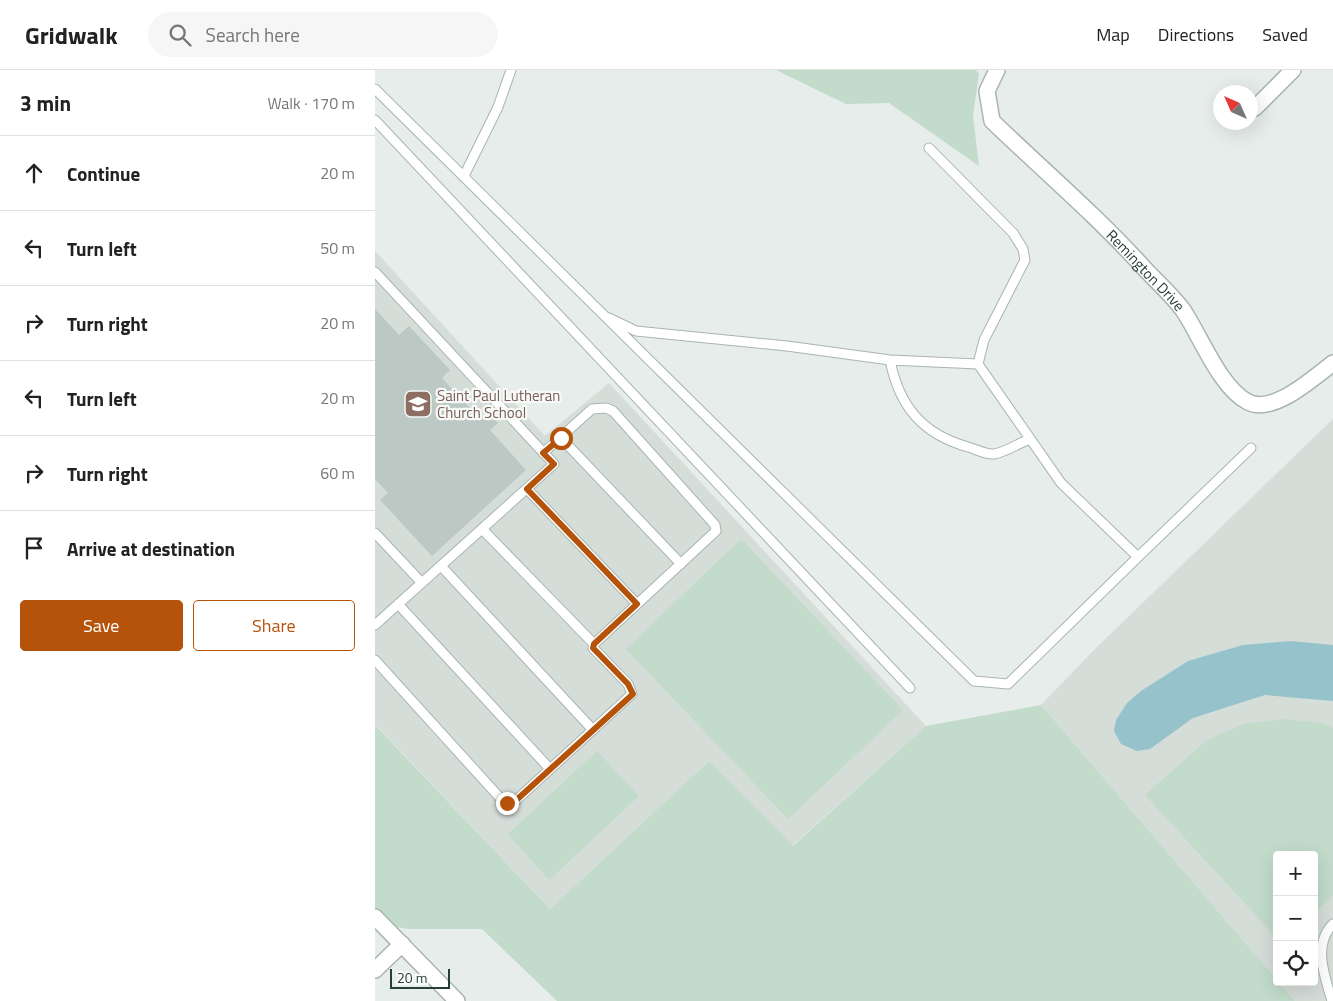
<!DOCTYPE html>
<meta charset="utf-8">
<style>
body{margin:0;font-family:"Titillium Web",sans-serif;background:#f6f6f6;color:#222}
.controls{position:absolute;right:15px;bottom:15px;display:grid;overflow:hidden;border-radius:5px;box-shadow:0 5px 20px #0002}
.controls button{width:45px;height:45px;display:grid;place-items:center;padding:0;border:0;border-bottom:1px solid #e0e0e0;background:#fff;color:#222;font:25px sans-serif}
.compass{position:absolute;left:838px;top:15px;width:45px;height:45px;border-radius:50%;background:#fff;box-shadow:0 5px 20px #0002;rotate:315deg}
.scale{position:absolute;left:15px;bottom:12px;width:60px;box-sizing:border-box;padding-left:5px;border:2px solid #273d38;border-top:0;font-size:14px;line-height:18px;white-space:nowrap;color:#273d38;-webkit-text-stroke:4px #f7faf8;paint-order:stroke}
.stop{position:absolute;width:15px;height:15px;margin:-11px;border:4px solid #b45309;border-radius:50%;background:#fff}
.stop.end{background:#b45309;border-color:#fff;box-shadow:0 1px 5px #0008}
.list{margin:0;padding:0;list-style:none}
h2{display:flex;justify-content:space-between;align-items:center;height:65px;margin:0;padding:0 20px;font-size:21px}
h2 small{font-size:16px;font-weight:400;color:#767676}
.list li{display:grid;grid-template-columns:32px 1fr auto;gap:15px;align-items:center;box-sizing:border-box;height:75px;padding:0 20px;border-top:1px solid #e0e0e0}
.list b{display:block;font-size:19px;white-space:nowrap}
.list em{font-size:16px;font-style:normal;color:#767676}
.actions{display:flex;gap:10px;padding:15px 20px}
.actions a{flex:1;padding:11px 0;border:1px solid #b45309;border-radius:5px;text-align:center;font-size:18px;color:#b45309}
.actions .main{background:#b45309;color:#fff}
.icon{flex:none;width:28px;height:28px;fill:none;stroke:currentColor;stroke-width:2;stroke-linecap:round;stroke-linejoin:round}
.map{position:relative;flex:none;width:958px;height:931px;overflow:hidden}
header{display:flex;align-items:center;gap:30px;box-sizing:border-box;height:70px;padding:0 25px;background:#fff;border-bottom:1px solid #e0e0e0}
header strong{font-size:24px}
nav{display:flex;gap:28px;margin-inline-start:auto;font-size:18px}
.search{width:350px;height:45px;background:#f6f6f6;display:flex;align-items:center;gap:12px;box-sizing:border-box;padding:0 18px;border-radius:28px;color:#767676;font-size:19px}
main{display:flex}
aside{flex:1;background:#fff}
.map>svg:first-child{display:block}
.built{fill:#d5ddd9}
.green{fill:#c2dbca}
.water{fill:#96c2cb}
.building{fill:#bcc8c3}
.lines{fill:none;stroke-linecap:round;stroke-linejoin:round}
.service-casing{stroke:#a9b5b1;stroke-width:11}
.minor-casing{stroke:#a9b5b1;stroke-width:18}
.service{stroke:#fff;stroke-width:9}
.minor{stroke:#fff;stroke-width:15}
.route{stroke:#b45309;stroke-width:6}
.labels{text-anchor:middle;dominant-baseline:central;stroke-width:4.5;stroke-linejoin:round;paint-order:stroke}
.street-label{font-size:15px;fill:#273d38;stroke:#f7faf8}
.education-label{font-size:15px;fill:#785e54;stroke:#f7faf8;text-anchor:start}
</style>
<header>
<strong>Gridwalk</strong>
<div class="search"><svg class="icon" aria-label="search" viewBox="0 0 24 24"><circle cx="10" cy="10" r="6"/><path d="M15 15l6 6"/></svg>Search here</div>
<nav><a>Map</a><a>Directions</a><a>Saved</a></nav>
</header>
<main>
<aside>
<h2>3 min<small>Walk · 170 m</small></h2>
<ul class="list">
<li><svg class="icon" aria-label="ahead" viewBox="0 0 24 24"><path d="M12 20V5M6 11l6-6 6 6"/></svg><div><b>Continue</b></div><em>20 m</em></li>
<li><svg class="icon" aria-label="left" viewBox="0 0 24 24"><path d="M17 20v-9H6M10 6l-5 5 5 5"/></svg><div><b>Turn left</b></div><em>50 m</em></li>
<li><svg class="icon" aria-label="right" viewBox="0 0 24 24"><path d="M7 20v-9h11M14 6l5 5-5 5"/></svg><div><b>Turn right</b></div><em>20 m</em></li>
<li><svg class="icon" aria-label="left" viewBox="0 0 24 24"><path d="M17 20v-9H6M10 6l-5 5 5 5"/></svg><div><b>Turn left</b></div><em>20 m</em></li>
<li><svg class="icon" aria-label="right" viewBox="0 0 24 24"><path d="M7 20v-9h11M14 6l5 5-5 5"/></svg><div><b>Turn right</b></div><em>60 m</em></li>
<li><svg class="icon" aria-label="arrive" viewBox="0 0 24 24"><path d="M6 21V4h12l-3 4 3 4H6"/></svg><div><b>Arrive at destination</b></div></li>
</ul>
<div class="actions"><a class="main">Save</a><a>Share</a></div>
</aside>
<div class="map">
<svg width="958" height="931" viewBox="0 0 958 931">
<rect width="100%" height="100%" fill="#e6edea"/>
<!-- built -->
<path class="built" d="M0,181L170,366L234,313L551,656L417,776L334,691L175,839L0,654Z
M958,349V931H920L904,912H939V785H902V910L666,635L721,578Z"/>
<!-- green -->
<path class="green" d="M401,0H601L604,4L598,46L604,96L514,33L471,34Z
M366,469L528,640L413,749L251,579Z
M666,635L920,931H182L107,859H34L0,854V655L175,839L334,691L418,776L551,656Z
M909,649L949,653L958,658V825L939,843V785H902L901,867L770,725L832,670L869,654Z
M222,681L264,726L174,810L133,764Z"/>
<!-- water -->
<path class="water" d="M916,571L958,575V631L890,625L818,648L775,679L762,681L746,674L739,661L741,650L752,633L766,621L813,591L868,575Z"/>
<!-- building -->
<path class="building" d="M0,239L24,265L34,256L75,300L67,308L105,349L113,342L123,353L115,360L151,400L57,486L5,430L13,423L0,409Z"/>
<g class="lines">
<!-- service casing -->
<g class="service-casing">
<path id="service" d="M0,19L599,611L633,614L763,487L686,413L603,294L515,290L412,276L261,261L234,248
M0,50L535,618
M554,78L638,163L648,179L650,190L609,270L603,294
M89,106L123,37L136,0
M0,202L179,394L0,555
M515,290C524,336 547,364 593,377C600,379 612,385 619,384C631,382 644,373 655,369
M186,368L306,494
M152,419L262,534
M107,459L219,574
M0,463L47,513
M763,487L876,378
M66,496L218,660
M23,534L175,699
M0,590L126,729L137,734L257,624L253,614L218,578L219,574L341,461L340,455L238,341L231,338L217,339L168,383
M957,931C950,907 937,875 958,854"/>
</g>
<!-- minor casing -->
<g class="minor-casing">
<g id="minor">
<path id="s1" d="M622,0L612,21L617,51C668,100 722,146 769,198C782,212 797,225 808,240C825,265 845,318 873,332C898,345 938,308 958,293"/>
<path d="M880,38L918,0"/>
<path d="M0,847L82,931"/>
<path d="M0,900L27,874"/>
</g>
</g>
<!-- service -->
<use href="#service" class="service"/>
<!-- minor -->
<use href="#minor" class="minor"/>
</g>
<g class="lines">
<!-- route -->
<path class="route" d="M132,733L137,734L258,624L253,614L218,578L219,574L262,534L152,419L179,394L168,383L186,368"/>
</g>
<!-- icons -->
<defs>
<g id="school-square" transform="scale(1.4375)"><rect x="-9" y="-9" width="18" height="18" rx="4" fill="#8d6e63" stroke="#f7faf8"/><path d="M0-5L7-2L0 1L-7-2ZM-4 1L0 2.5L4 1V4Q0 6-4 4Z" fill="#fff"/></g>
</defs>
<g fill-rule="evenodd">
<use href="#school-square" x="43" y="334"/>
</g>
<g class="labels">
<!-- street labels -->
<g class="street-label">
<text stroke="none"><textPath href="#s1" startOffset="268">Remington Drive</textPath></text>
</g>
<!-- education labels -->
<g class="education-label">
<text x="62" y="325">Saint Paul Lutheran<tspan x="62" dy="17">Church School</tspan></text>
</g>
</g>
</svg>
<div class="controls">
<button>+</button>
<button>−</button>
<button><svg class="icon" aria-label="locate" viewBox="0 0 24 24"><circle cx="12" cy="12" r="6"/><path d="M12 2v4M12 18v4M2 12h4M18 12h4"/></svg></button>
</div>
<svg class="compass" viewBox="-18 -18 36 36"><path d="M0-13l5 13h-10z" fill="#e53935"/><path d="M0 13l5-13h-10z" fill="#767676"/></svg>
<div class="scale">20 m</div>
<div class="stop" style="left:186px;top:368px"></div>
<div class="stop end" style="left:132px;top:733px"></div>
</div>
</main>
